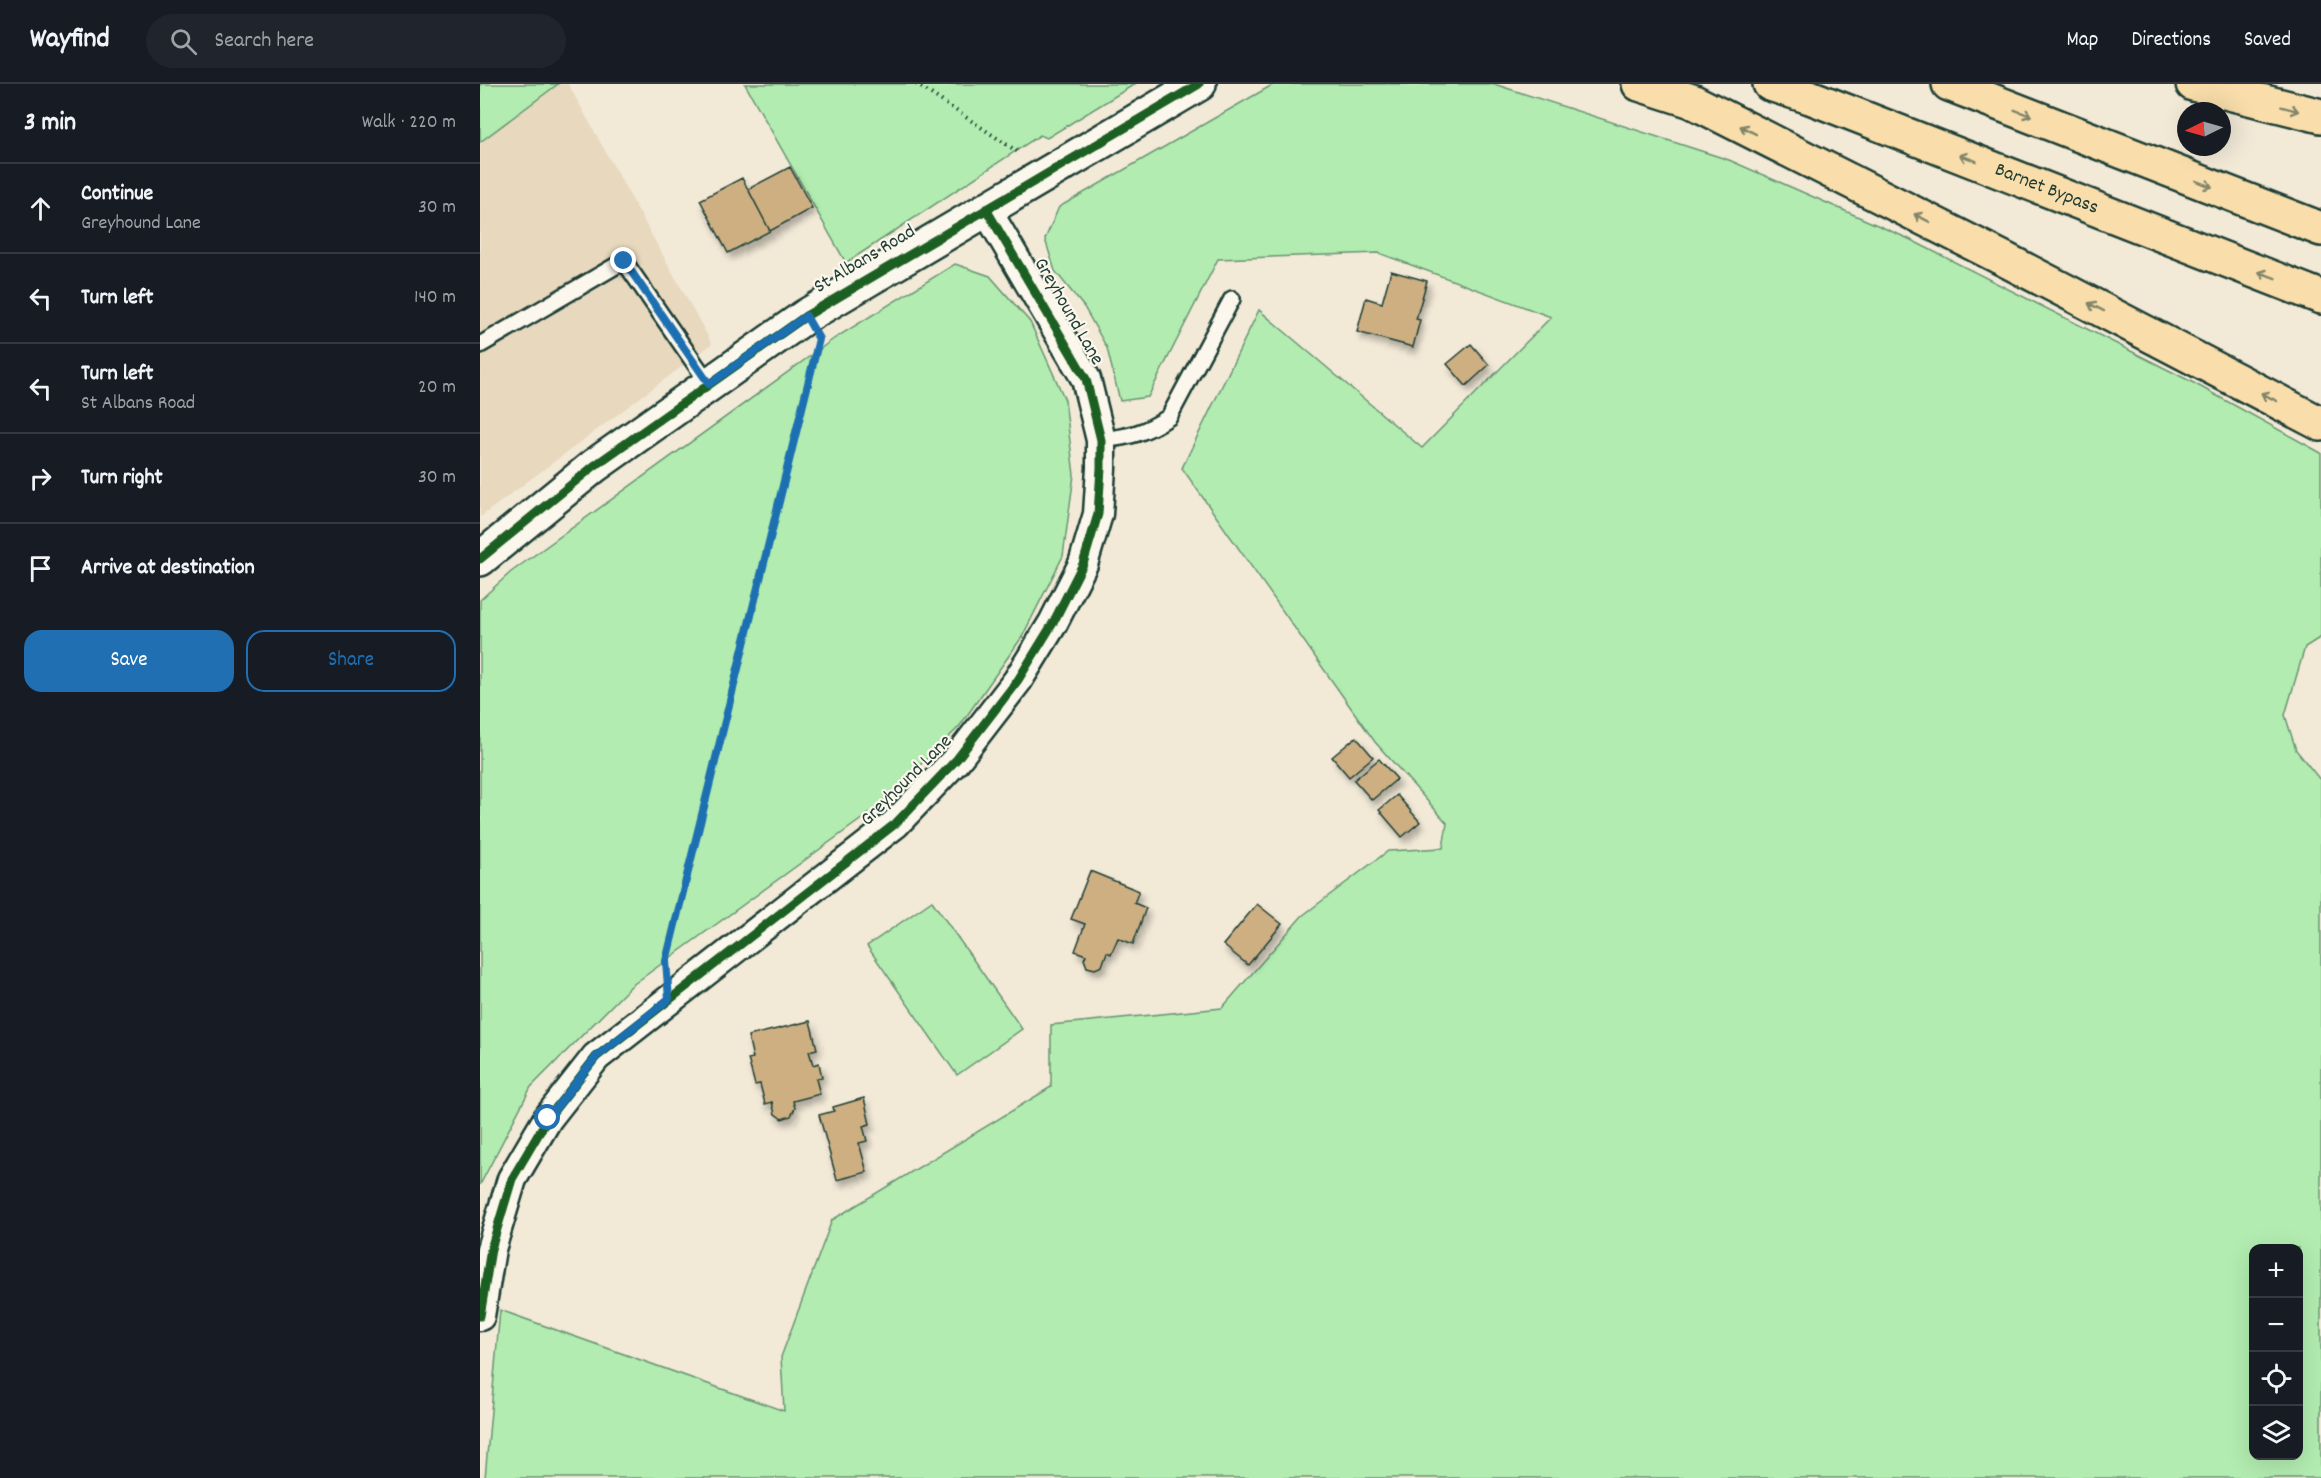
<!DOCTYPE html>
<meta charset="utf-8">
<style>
body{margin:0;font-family:Dekko,sans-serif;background:#20242c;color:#f1f3f6}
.controls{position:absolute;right:18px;bottom:18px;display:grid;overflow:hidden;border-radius:12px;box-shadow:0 6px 24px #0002}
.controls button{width:54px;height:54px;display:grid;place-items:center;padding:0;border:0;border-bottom:2px solid #363941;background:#171b24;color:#f1f3f6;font:30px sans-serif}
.compass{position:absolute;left:1697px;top:18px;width:54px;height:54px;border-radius:50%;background:#171b24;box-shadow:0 6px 24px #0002;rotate:265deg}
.stop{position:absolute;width:18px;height:18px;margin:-14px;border:4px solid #1f6fb2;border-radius:50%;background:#fff}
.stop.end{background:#1f6fb2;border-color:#fff;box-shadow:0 2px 6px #0008}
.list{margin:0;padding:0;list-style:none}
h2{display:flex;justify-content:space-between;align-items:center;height:78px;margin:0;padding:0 24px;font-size:26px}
h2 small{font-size:20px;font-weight:400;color:#9ea1a6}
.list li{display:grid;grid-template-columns:39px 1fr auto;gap:18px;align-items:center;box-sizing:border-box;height:90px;padding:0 24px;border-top:2px solid #363941}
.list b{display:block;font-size:22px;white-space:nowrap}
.list p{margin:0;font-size:20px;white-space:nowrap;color:#9ea1a6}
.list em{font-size:20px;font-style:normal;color:#9ea1a6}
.actions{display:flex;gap:12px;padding:18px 24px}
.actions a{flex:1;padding:14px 0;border:2px solid #1f6fb2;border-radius:18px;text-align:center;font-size:21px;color:#1f6fb2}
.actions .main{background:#1f6fb2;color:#fff}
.icon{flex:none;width:33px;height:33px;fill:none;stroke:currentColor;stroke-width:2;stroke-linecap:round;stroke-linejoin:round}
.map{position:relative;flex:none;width:1841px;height:1394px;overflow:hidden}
header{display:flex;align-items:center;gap:36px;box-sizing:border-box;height:84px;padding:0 30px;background:#171b24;border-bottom:2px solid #363941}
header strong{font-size:28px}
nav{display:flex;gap:33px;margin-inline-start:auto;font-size:21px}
.search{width:420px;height:54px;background:#20242c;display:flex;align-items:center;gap:15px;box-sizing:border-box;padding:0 21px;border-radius:33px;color:#9ea1a6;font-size:22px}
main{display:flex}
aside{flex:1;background:#171b24}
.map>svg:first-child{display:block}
.built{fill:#e7d8be}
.green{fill:#b2ecb0;stroke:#689472;stroke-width:1.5;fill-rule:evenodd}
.building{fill:#cdaf82;stroke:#1f3d34;stroke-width:1.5;filter:url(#shadow)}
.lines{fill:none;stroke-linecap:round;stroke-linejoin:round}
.lane-casing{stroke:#1f3d34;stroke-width:20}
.street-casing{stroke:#1f3d34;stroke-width:33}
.secondary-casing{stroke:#1f3d34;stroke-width:38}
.highway-casing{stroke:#1f3d34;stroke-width:38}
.path{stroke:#1f3d34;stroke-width:4;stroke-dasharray:1.5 4.5;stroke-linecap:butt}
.lane{stroke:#fbf7ec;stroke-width:15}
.street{stroke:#fbf7ec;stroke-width:28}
.secondary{stroke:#fbf7ec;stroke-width:33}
.highway{stroke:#f9deab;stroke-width:33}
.cycleway-casing{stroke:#fbf7ec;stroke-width:13}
.cycleway{stroke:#1b5e20;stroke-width:9}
.oneway{stroke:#81856a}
.route{stroke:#1f6fb2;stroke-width:8}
.labels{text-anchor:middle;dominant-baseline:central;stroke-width:4.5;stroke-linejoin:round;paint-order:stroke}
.street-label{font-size:20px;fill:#1f3d34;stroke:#fbf7ec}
</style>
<header>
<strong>Wayfind</strong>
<div class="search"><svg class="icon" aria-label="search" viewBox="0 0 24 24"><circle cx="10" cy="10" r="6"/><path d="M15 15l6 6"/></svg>Search here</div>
<nav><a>Map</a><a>Directions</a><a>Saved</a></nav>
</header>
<main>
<aside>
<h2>3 min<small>Walk · 220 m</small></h2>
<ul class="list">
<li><svg class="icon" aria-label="ahead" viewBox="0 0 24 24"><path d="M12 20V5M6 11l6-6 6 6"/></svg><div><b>Continue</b><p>Greyhound Lane</p></div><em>30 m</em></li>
<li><svg class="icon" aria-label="left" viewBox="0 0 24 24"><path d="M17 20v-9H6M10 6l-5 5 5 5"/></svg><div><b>Turn left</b></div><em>140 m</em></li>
<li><svg class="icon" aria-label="left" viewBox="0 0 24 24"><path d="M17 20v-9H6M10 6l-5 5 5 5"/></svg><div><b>Turn left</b><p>St Albans Road</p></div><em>20 m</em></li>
<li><svg class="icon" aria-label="right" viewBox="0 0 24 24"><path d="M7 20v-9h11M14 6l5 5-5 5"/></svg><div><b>Turn right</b></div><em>30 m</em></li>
<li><svg class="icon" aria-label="arrive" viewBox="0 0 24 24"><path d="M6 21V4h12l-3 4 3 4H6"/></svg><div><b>Arrive at destination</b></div></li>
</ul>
<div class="actions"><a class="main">Save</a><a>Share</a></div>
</aside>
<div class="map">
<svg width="1841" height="1394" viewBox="0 0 1841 1394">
<defs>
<filter id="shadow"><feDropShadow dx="3.5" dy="6" stdDeviation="3" flood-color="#0004"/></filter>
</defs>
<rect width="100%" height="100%" fill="#f2e9d7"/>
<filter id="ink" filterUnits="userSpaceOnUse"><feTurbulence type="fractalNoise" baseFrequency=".0167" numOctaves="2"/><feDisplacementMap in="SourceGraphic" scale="12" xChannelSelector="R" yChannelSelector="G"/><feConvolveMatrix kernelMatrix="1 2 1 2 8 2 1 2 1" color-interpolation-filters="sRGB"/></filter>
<g filter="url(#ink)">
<!-- built -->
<path class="built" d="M78,0H88L232,260L0,433V58Z"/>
<!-- green -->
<path class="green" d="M0,0H78L0,58Z
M265,0H655L567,54L560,51L366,179Z
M794,0H1014L1249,76L1429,155L1710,297L1841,369V553L1825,563L1805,631L1816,666L1841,697V1394H5L20,1226L304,1327L301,1273L352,1136L571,1003V941L742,924L822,832L908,767L963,764L967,739L895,658L702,384L779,226L942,364L1071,233L899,169L738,175L668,313L640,317L627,264L604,223L575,187L565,155L579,123ZM1774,1164H1818V1372H1774Z
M475,180L510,192L550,238L585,316L594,391L583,472L542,553L479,643L394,726L151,902L51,1003L0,1101V516L31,488L355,254Z
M452,817L542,945L477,991L387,862Z"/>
<!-- building -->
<path class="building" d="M310,83L332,124L290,147L268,105Z
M262,94L290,147L248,169L220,116Z
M911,187L947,197L936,235L940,236L933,263L877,248L886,214L902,219Z
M991,260L1009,281L986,302L967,280Z
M876,653L893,673L869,693L852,673Z
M899,675L917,695L892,716L874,696Z
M917,711L940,738L922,753L899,726Z
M610,787L659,807L654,819L666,824L653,860L638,854L631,870L627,868L622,882L615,885L607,883L604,875L606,871L595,867L605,840L591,835Z
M777,820L802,840L768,881L743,861Z
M330,937L337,965L329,967L333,981L339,979L342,994L336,995L340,1010L313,1017L315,1024L311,1032L302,1035L295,1030L292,1018L285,1020L280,1000L275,1001L268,975L273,974L268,952Z
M384,1014L390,1040L383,1042L387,1057L379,1059L387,1088L357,1096L339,1031L354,1027L353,1023Z"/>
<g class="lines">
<!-- lane casing -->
<g class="lane-casing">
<path id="lane" d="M0,261L144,177L229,300
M621,356C649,353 665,349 689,333L752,215"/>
</g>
<!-- street casing -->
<g class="street-casing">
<path id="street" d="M0,1232L11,1165L32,1095L68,1034L116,973L415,740L477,675L538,596L573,539L603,480L618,430L621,384V356L606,295L506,125"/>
</g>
<!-- secondary casing -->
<g class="secondary-casing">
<path id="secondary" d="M0,475L114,382L326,232L719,0"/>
</g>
<!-- highway casing -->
<g class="highway-casing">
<g id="highway">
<path d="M1159,0L1212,17L1524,175L1841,340"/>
<path id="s1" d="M1290,0L1330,13L1841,213"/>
<path d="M1469,0L1841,145"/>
<path d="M1713,0L1841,32"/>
</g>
</g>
<!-- path -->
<path class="path" d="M436,0L538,68
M186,878L337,265"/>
<!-- lane -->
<use href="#lane" class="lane"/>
<!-- street -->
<use href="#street" class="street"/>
<!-- secondary -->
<use href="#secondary" class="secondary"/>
<!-- highway -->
<use href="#highway" class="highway"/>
<!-- cycleway casing -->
<g class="cycleway-casing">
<path id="cycleway" d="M0,475L114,382L326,232L719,0
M0,1232L11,1165L32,1095L68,1034L116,973L415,740L477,675L538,596L573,539L603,480L618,430L621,384V356L606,295L506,125"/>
</g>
<!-- cycleway -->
<use href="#cycleway" class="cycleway"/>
</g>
<!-- one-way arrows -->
<defs><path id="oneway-shaft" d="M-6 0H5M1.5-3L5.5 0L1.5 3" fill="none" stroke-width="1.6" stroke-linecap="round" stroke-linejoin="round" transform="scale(1.5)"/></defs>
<g class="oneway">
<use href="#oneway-shaft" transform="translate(1810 25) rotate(15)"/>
<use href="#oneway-shaft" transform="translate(1543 29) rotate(21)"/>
<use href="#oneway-shaft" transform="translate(1268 46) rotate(-153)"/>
<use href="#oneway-shaft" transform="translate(1488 74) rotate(-159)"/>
<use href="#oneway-shaft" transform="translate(1724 100) rotate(21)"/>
<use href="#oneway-shaft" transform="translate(1442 134) rotate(-153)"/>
<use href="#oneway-shaft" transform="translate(1787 191) rotate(-159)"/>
<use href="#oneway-shaft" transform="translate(1616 223) rotate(-153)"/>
<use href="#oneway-shaft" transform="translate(1789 313) rotate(-153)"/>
</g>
</g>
<g class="lines" filter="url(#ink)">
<!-- route -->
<path class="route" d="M68,1034L116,973L189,915L186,877L339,255L326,232L229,300L144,177"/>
</g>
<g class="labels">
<!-- street labels -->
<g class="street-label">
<text stroke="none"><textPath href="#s1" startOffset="296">Barnet Bypass</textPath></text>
<text transform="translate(385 176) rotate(-31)">St Albans Road</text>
<text transform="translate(588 228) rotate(60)">Greyhound Lane</text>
<text transform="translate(427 697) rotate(-45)">Greyhound Lane</text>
</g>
</g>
</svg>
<div class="controls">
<button>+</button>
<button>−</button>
<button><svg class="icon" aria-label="locate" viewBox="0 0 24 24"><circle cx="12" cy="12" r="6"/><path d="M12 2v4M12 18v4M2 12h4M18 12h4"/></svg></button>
<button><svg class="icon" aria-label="layers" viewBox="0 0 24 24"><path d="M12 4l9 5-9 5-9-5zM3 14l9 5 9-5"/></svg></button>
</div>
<svg class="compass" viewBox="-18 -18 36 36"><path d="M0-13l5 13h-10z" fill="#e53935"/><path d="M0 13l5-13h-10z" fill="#9ea1a6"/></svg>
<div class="stop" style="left:68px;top:1034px"></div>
<div class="stop end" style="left:144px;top:177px"></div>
</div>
</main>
